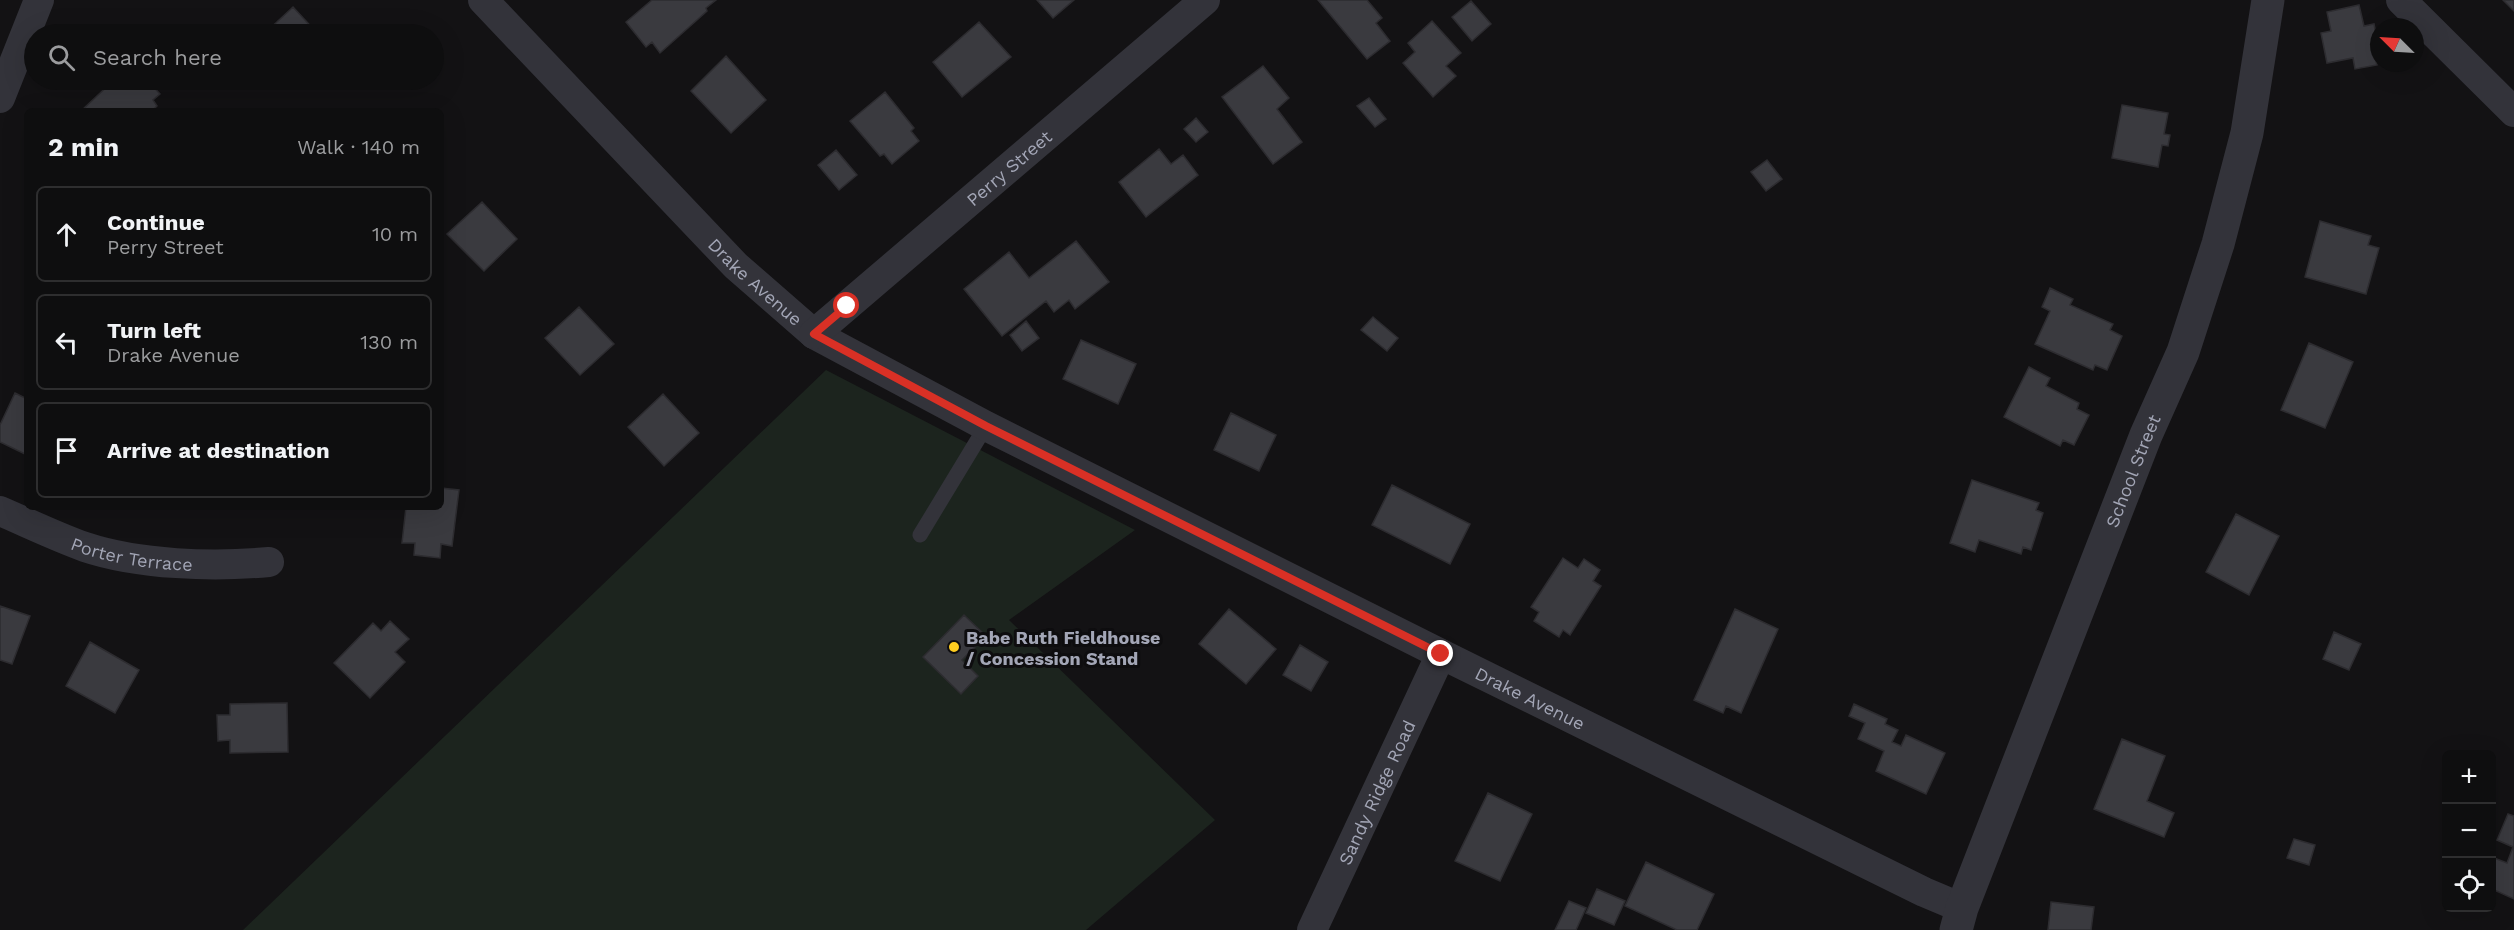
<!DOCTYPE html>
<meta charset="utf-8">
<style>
body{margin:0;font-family:"Work Sans",sans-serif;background:#171718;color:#f1f3f6}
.controls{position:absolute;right:18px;bottom:18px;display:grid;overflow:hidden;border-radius:9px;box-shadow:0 6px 24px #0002}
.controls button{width:54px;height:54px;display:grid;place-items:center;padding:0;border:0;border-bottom:2px solid #2e2e2f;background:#0e0e0f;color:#f1f3f6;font:30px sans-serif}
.compass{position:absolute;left:2370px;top:18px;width:54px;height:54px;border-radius:50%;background:#0e0e0f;box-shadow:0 6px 24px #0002;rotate:294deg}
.stop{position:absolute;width:18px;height:18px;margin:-14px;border:4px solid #d93025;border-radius:50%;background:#fff}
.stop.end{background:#d93025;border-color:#fff;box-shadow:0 2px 6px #0008}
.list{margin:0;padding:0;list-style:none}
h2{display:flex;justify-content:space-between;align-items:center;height:78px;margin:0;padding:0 24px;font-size:26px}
h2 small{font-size:20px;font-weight:400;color:#9b9c9e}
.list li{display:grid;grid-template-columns:39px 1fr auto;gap:18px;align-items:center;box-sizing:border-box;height:96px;margin:0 12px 12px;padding:0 12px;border:2px solid #2e2e2f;border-radius:9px}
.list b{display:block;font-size:22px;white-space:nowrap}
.list p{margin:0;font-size:20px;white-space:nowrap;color:#9b9c9e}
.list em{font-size:20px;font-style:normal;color:#9b9c9e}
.icon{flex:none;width:33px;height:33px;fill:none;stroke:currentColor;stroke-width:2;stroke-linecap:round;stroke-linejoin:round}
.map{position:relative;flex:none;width:2514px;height:930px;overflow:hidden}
.search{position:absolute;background:#0e0e0f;box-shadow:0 6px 24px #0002;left:24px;top:24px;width:420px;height:66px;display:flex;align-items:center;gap:15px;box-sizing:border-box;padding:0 21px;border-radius:33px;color:#9b9c9e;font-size:22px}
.panel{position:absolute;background:#0e0e0f;box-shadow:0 6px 24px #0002;left:24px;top:108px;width:420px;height:402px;border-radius:9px}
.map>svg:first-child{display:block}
.green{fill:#1c241e}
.building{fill:#3a3a3f;stroke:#2d2c30;stroke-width:1.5}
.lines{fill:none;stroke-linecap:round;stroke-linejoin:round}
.service{stroke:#33333a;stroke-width:15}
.minor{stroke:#33333a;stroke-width:30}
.tertiary{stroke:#33333a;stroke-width:33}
.route{stroke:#d93025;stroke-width:8}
.poi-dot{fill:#ffcd20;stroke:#0e0d0f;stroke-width:2}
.labels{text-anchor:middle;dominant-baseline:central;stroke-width:6;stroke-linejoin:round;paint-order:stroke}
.street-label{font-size:18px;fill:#a3a6b6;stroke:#0e0d0f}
.poi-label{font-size:18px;font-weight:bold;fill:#a3a6b6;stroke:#0e0d0f;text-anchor:start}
</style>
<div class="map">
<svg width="2514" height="930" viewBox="0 0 2514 930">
<rect width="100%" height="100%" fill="#131214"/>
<!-- green -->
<path class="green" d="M826,370L1135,530L1009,620L1215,820L1086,930H243Z"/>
<!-- building -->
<path class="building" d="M652,0H716L706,8L707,11L660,53L652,42L646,47L626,22Z
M1037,0H1074L1053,18Z
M1318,0H1367L1382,18L1376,23L1390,41L1367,59Z
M2503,0H2514V11Z
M1471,1L1491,24L1472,41L1452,17Z
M2359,5L2364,26L2374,24L2379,49V53L2374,54L2377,65L2355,69L2353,58L2327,63L2321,33L2331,31L2327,12Z
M293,7L318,34H264Z
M1432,21L1461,53L1446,66L1456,76L1433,97L1403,63L1415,52L1408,43Z
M979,22L1011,57L962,97L933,62Z
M726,56L766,100L731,133L691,91Z
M1263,66L1289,98L1277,109L1302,142L1273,164L1222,97Z
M114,80H147L160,94L153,100L157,106L152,111H81Z
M885,92L914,128L911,131L919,141L892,164L884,154L880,156L850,121Z
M1369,98L1386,119L1375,127L1357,106Z
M2122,105L2168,113L2164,134L2170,135L2168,146L2162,145L2158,167L2112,158Z
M1196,118L1208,132L1196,142L1184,129Z
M1159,149L1171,164L1183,155L1198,175L1146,217L1119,182Z
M836,150L857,175L839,190L818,165Z
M1767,160L1782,179L1766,191L1751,172Z
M482,202L517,239L484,271L447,234Z
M2320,221L2371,236L2368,245L2379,248L2366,294L2305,277Z
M1076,241L1109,282L1075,309L1069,300L1054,312L1046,301L1002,336L964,289L1009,252L1029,278Z
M2050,288L2073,299L2070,305L2113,324L2110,330L2122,336L2107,370L2095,365L2093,370L2035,344L2050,311L2042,307Z
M579,307L614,344L580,375L545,338Z
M1373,317L1398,338L1387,351L1361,330Z
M1026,321L1039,338L1022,351L1010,335Z
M1081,340L1136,364L1118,404L1063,379Z
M2309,343L2353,362L2325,428L2281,410Z
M2029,367L2050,378L2046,386L2079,403L2077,409L2089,415L2074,445L2063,440L2060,446L2004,417Z
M15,393L27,399V455L0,442V425Z
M663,394L699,433L664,466L628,427Z
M1231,413L1276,435L1259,471L1214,450Z
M1972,480L2039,503L2036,510L2043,513L2031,550L2023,547L2021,554L1979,540L1975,552L1950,543Z
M1392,485L1470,524L1450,564L1372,525Z
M441,488L459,490L452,546L441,544L440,558L414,555L415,543H402L406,507H441Z
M2236,514L2279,536L2249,595L2206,572Z
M1563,558L1578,568L1584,559L1600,570L1593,581L1601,586L1570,635L1563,630L1559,637L1534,621L1539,612L1531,607Z
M0,606L30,616L12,664L0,660Z
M1229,609L1276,649L1246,684L1199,644Z
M1735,609L1778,629L1741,713L1726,706L1723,713L1694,700Z
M964,615L986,636L962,660L978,676L961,694L923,657Z
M390,621L409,639L395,652L405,662L370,698L334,663L373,623L381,631Z
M2334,632L2361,644L2349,670L2323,659Z
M90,642L139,670L115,713L66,686Z
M1300,645L1328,662L1311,691L1283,675Z
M287,703L288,752L230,753V740L218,741L217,715H230V704Z
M1854,704L1887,719L1885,724L1898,730L1892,742L1901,746L1906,735L1945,753L1926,794L1876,771L1884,751L1858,739L1865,723L1849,716Z
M2122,739L2165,756L2147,801L2174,813L2164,837L2094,809Z
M1488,793L1532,814L1500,881L1455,861Z
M2508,814L2514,816V899L2492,889V857L2507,863L2513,847L2497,840Z
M2294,839L2315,845L2309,865L2287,858Z
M1646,862L1714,894L1697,930H1677L1625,906Z
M1597,889L1625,901L1614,925L1586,913Z
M1569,901L1586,908L1576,930H1555Z
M2051,902L2094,907L2091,930H2048Z"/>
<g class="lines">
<!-- service -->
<path class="service" d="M920,535L986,426"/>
<!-- minor -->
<g class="minor">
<path id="s1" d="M483,0L736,266L814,334L986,426L1441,654L1924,892L1962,908"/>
<path d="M2401,0L2514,112"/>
<path d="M0,98L39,0"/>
<path id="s2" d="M814,334L1205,0"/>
<path id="s3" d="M0,511C28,523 57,537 85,547C139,565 213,567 269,562"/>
<path id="s4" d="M1312,930L1441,654"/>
</g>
<!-- tertiary -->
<path class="tertiary" id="s5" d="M1956,930L1962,908L2146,435L2183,352L2218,244L2247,133L2268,0"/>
</g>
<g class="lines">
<!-- route -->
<path class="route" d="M847,306L814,334L986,426L1441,654"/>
</g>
<!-- markers -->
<circle class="poi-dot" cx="954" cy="647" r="6"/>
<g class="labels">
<!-- street labels -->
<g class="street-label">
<text stroke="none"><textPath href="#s2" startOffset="256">Perry Street</textPath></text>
<text stroke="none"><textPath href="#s1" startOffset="392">Drake Avenue</textPath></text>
<text stroke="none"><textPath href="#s5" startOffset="492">School Street</textPath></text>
<text stroke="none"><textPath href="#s3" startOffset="140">Porter Terrace</textPath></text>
<text stroke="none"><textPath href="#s1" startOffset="1274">Drake Avenue</textPath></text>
<text stroke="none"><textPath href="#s4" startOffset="152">Sandy Ridge Road</textPath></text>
</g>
<!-- poi labels -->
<g class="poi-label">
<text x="966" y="637">Babe Ruth Fieldhouse<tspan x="966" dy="21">/ Concession Stand</tspan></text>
</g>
</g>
</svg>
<div class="controls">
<button>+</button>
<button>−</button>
<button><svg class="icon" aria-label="locate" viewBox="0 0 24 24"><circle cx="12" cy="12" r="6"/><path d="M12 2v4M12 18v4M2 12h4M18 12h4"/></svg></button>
</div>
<svg class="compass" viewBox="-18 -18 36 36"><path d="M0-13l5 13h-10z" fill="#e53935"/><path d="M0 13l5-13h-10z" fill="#9b9c9e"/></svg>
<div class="stop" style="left:847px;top:306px"></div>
<div class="stop end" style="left:1441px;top:654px"></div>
<div class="search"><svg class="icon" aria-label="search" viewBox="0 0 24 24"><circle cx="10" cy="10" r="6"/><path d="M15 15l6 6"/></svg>Search here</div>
<section class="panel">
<h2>2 min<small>Walk · 140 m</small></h2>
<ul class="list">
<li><svg class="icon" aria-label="ahead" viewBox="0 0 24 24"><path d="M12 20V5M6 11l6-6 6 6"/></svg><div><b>Continue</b><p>Perry Street</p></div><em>10 m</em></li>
<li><svg class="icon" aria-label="left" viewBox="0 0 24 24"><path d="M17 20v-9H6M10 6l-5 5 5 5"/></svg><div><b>Turn left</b><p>Drake Avenue</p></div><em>130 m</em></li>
<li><svg class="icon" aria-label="arrive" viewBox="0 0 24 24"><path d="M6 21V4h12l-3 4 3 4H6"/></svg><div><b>Arrive at destination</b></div></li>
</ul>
</section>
</div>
